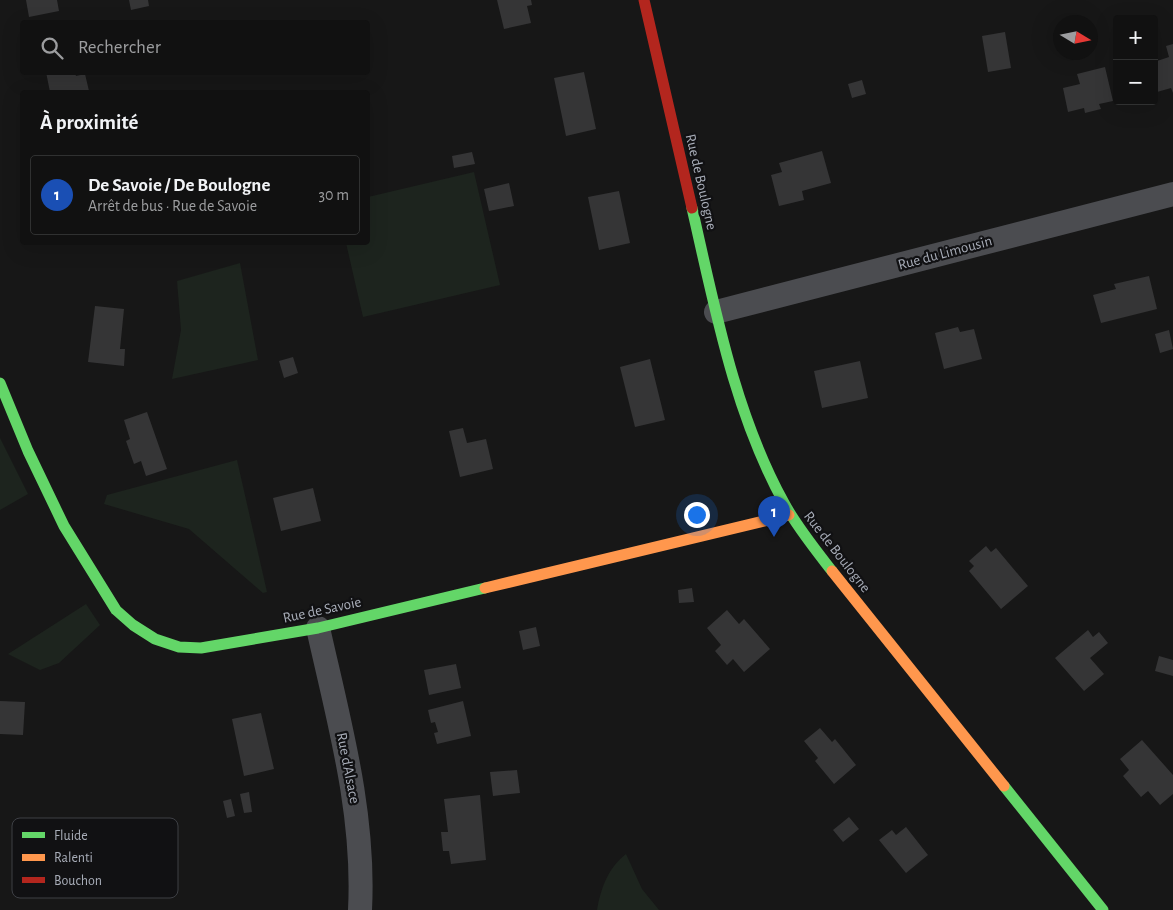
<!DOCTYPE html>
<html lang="fr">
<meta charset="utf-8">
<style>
body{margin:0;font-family:"Alegreya Sans",sans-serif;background:#1a1a1a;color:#f1f3f6}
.controls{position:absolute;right:15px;top:15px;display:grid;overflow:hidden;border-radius:5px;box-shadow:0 5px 20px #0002}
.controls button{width:45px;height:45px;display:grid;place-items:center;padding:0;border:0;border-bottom:1px solid #303131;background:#111;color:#f1f3f6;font:25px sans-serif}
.compass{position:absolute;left:1053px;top:15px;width:45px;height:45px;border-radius:50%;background:#111;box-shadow:0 5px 20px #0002;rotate:100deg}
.you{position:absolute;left:696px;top:514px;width:18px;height:18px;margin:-12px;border:4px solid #fff;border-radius:50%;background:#1a73e8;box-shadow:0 0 0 8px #1a73e833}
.badge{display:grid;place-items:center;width:32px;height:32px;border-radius:50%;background:#0b8043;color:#fff;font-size:16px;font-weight:700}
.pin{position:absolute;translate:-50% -41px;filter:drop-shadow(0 1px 2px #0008)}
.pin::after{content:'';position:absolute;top:26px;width:18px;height:15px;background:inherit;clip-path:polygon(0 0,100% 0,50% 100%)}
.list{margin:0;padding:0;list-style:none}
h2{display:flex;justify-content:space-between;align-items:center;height:65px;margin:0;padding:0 20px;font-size:21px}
h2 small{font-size:16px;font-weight:400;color:#9c9d9f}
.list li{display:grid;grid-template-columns:32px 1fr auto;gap:15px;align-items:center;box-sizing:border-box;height:80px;margin:0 10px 10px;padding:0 10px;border:1px solid #303131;border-radius:5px}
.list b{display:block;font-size:19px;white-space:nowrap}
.list p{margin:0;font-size:16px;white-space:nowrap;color:#9c9d9f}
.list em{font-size:16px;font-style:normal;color:#9c9d9f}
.icon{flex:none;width:28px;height:28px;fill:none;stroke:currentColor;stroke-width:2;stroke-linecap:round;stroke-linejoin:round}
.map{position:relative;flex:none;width:1173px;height:910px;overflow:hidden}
.search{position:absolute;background:#111;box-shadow:0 5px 20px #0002;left:20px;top:20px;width:350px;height:55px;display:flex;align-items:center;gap:12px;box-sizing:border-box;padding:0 18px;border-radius:5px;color:#9c9d9f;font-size:19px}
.panel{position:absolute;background:#111;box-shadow:0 5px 20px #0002;left:20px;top:90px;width:350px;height:155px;border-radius:5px}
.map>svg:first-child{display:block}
.green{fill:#1d241e}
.building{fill:#353536}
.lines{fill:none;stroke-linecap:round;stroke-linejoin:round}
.street{stroke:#4b4c50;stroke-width:24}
.fast{stroke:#63d668;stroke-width:11}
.slow{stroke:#ff974d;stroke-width:11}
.jam{stroke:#b3261e;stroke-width:11}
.labels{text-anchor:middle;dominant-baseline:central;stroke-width:4.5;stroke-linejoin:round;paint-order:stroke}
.street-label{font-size:15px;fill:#a8adb8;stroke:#111113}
.key{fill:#111113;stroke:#3e4045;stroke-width:1}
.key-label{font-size:14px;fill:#a8adb8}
</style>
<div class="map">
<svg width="1173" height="910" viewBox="0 0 1173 910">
<rect width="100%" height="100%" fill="#171717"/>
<!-- green -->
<path class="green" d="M474,172L500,285L363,317L346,243L368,242V197Z
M240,263L258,360L172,379L181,330L177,281Z
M0,438L28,494L0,510Z
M237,460L267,592L263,593L189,529L104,504L107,495Z
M86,604L100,625L59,663L40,670L8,654Z
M626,854L642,889L659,910H597C601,888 608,868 626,854Z"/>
<!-- building -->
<path class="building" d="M26,0H57L59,11L29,17Z
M129,0H148L149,6L131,10Z
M497,0H531L532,5L527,6L531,23L504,29Z
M1005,32L1011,68L988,72L982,36Z
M1173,44V93L1171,88L1157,92L1154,81V62L1169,57L1166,46Z
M1105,67L1113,101L1099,104L1101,109L1085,113L1084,108L1068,112L1063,88L1080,84L1077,74Z
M46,72H75L76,76L85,74L89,91L50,92Z
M584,72L596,129L566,136L554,78Z
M862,80L866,94L852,98L848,84Z
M822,151L831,183L802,191L804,200L779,206L771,175L782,172L779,163Z
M472,152L475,164L454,168L452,156Z
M509,183L514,206L489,211L484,189Z
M619,191L630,243L599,250L588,197Z
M1149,276L1157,309L1101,323L1093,295L1116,289L1114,284Z
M95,306L124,309L120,349H125L124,366L88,362Z
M958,327L960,332L974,329L982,359L944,369L935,333Z
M1169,330L1173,349L1160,353L1155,334Z
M293,357L298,373L284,378L279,361Z
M650,359L665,420L635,427L620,367Z
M860,361L868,398L822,408L814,371Z
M147,412L167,469L146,476L141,461L134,464L126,441L130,439L124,420Z
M463,428L467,443L486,439L493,469L460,477L449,431Z
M313,488L321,521L281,531L273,498Z
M986,546L991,552L996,548L1028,586L1001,609L969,571L974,566L969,561Z
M692,588L694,602L679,603L678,590Z
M727,610L739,624L744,619L770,649L744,672L733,659L727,665L715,651L721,645L707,628Z
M536,627L540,646L523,650L519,631Z
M1088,630L1093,637L1099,632L1108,643L1090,658L1104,674L1084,691L1055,658Z
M1159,656L1173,660V676L1155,671Z
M456,664L461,688L429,695L424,670Z
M0,701L25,702L23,735L0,734Z
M463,701L471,736L437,744L434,733L438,732L435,722L431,723L428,710Z
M261,713L274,769L244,776L232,719Z
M820,728L832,742L835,739L856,765L834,784L815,761L818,758L804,741Z
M1142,740L1173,775V794L1160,805L1148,791L1141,797L1123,776L1129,770L1120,759Z
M517,770L520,793L493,796L490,772Z
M249,792L252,812L244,813L240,794Z
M480,795L486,860L451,864L449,851H443L441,832H448L444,799Z
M231,799L235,816L227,818L223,801Z
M849,817L859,829L843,842L833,830Z
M906,827L928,855L906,873L879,840L892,830L896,835Z"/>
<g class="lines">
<!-- street -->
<path class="street" d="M716,312L1173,194
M318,628C339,722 365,813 360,910"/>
<!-- fast -->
<path class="fast" d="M692,208C715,308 734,412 784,503C797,527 815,549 832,571
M0,383L28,451L64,526L116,610L133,625L155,639L179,647L201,648L318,628L485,588
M1004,786L1103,910"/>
<!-- slow -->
<path class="slow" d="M832,571L1004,786
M485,588L789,515"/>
<!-- jam -->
<path class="jam" d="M644,0L692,208"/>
</g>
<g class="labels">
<!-- street labels -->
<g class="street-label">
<text transform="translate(701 182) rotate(77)">Rue de Boulogne</text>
<text transform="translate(945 253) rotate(-15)">Rue du Limousin</text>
<text transform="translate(837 552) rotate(52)">Rue de Boulogne</text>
<text transform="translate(322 610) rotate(-12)">Rue de Savoie</text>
<text transform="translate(348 768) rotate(79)">Rue d'Alsace</text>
</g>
</g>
<!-- legend -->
<rect x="12" y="818" width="166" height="80" rx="8" class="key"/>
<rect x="22" y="832" width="23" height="6" fill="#63d668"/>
<rect x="22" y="854" width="23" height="7" fill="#ff974d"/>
<rect x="22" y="877" width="23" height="6" fill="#b3261e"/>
<g class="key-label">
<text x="54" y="840">Fluide</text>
<text x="54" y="862">Ralenti</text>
<text x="54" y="885">Bouchon</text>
</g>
</svg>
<div class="controls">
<button>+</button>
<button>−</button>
</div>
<svg class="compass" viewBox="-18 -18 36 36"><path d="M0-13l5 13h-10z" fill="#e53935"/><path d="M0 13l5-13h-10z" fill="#9c9d9f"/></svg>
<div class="you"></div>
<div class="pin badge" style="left:774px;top:537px;background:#1a4fb4">1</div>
<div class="search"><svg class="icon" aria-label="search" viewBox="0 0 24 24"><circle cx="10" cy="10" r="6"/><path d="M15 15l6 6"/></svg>Rechercher</div>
<section class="panel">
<h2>À proximité<small></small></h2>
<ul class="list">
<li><span class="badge" style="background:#1a4fb4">1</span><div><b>De Savoie / De Boulogne</b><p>Arrêt de bus · Rue de Savoie</p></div><em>30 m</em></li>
</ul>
</section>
</div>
